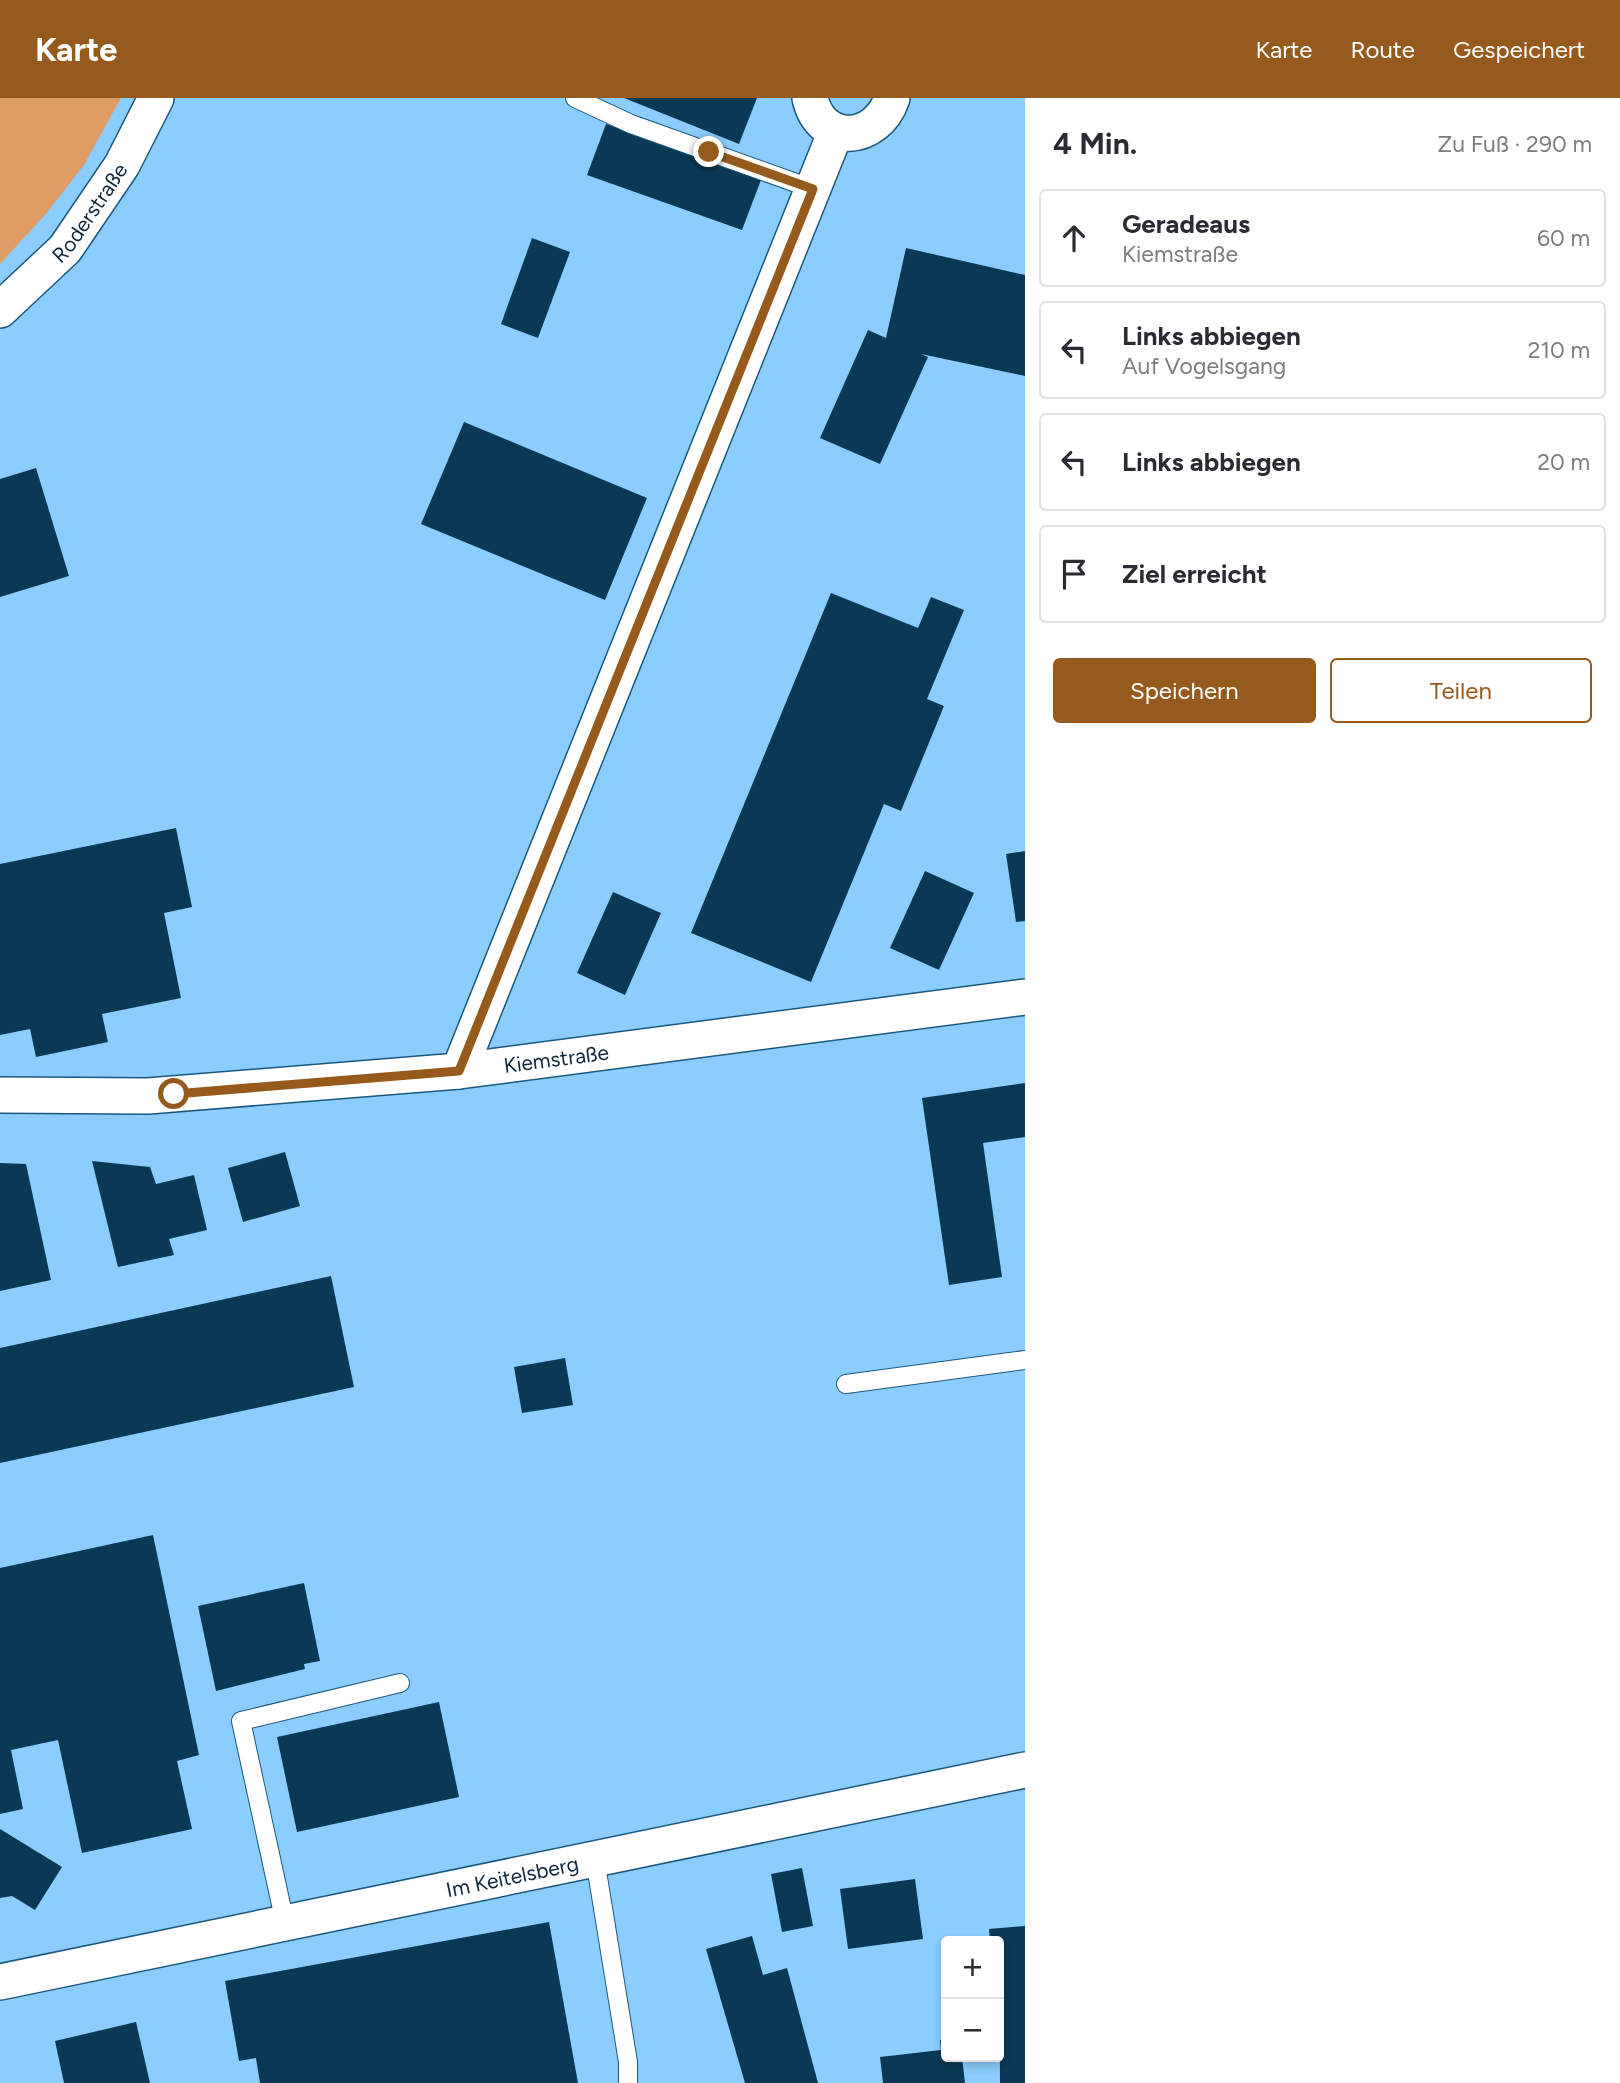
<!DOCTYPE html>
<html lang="de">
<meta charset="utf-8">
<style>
body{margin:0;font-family:Figtree,sans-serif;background:#f7f7f7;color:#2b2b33}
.controls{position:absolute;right:21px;bottom:21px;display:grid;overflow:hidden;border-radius:7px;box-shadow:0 4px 10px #0003}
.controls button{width:63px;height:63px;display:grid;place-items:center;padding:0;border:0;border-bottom:2px solid #e1e1e2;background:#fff;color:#2b2b33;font:35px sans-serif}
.stop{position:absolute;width:21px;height:21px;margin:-16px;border:5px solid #975a1d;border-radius:50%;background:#fff}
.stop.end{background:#975a1d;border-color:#fff;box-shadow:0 2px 7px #0008}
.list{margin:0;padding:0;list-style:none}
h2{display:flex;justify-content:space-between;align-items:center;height:91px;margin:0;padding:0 28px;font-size:30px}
h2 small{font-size:23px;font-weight:400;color:#7c7c81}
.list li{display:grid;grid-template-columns:46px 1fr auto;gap:21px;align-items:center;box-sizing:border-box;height:98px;margin:0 14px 14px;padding:0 14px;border:2px solid #e1e1e2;border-radius:7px}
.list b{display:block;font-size:26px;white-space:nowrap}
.list p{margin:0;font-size:23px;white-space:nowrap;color:#7c7c81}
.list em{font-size:23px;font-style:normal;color:#7c7c81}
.actions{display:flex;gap:14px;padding:21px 28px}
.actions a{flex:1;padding:16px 0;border:2px solid #975a1d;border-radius:7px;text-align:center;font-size:24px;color:#975a1d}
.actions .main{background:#975a1d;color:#fff}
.icon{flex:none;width:38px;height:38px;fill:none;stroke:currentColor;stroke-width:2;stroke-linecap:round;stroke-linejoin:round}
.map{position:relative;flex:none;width:1025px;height:1985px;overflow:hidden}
header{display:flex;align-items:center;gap:42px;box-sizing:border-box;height:98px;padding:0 35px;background:#975a1d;color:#fff}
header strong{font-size:33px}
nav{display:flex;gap:38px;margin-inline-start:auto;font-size:24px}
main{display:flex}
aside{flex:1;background:#fff}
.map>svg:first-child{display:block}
.built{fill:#8acdfe;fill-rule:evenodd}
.green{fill:#de9d65}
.building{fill:#0a3956}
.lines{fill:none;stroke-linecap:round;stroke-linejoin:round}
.service-casing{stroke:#1c587e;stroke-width:20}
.minor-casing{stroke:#1c587e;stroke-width:38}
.service{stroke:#fff;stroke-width:18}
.minor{stroke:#fff;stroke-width:35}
.route{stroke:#975a1d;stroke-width:9}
.labels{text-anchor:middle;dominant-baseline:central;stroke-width:7;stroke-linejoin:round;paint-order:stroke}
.street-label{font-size:21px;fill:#102839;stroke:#c0e4fe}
</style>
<header>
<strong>Karte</strong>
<nav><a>Karte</a><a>Route</a><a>Gespeichert</a></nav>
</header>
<main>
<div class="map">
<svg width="1025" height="1985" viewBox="0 0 1025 1985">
<rect width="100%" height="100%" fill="#a9d8fb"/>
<!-- built -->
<path class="built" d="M0,0H1025V1985H0ZM946,1843H999V1959H946Z"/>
<!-- green -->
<path class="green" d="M0,0H121L84,67L45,117L0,166Z"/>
<!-- building -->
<path class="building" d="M624,0H757L739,46Z
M606,26L761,82L742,132L587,77Z
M532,140L570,154L538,240L501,226Z
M906,150L1025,177V278L921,256L928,259L880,366L820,340L868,232L886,240Z
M464,324L647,400L605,502L421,426Z
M36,370L69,478L0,499V381Z
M831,495L918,530L931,499L964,512L927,601L944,608L901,713L884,706L811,884L691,835Z
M176,730L192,809L164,815L181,900L102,916L108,944L36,959L30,931L0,937V766Z
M1025,753V823L1016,824L1006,756Z
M925,773L974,795L939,872L890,850Z
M613,794L661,815L625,897L577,875Z
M1025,985V1039L983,1045L1002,1179L949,1187L922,1000Z
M285,1054L300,1108L243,1124L228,1070Z
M92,1063L150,1069L156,1086L194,1077L207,1132L169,1141L174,1157L118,1169Z
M0,1065L26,1066L51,1182L0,1193Z
M331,1178L354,1289L0,1365V1250Z
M565,1260L573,1307L522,1315L514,1269Z
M153,1437L199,1657L177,1663L192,1731L82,1755L58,1642L11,1652L23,1711L0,1716V1470Z
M304,1485L320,1563L304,1566L305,1571L216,1593L198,1508Z
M439,1604L459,1699L297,1734L277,1639Z
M0,1731L62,1769L35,1812L12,1798L0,1800Z
M802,1770L813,1828L782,1834L771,1776Z
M915,1781L923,1841L848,1851L840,1791Z
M549,1824L578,1985H260L256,1960L239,1963L225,1883Z
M1025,1828V1985H1000L999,1843H990L989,1831Z
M752,1838L763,1877L787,1870L818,1985H745L706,1851Z
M136,1924L150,1985H64L55,1943Z
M946,1941V1959H962L965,1985H883L880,1959L941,1952L940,1942Z"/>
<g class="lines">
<!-- service casing -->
<g class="service-casing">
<path id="service" d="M575,0L631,26L813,91
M846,1286L1025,1262
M595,1761L628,1964V1985
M285,1825L241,1623L400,1585"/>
</g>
<!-- minor casing -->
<g class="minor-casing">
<g id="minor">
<path d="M810,0C821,49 877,45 892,0"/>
<path id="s1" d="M0,212L65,151L122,67L156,0"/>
<path d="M459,973L836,33"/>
<path id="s2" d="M0,997L148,998L459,973L1025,899"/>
<path id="s3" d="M0,1884L1025,1672"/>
</g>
</g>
<!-- service -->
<use href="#service" class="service"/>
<!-- minor -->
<use href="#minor" class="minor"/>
</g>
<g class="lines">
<!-- route -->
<path class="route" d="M174,996L459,973L813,91L709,54"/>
</g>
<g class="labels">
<!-- street labels -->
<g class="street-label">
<text stroke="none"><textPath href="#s1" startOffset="133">Roderstraße</textPath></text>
<text stroke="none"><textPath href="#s2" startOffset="558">Kiemstraße</textPath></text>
<text stroke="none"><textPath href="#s3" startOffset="523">Im Keitelsberg</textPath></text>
</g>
</g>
</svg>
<div class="controls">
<button>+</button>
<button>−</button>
</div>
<div class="stop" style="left:174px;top:996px"></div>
<div class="stop end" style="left:709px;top:54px"></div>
</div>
<aside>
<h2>4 Min.<small>Zu Fuß · 290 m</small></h2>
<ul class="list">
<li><svg class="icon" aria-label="ahead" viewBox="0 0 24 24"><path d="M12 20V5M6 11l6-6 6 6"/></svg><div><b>Geradeaus</b><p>Kiemstraße</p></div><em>60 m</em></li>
<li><svg class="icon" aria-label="left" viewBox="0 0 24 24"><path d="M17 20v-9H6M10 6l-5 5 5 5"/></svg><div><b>Links abbiegen</b><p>Auf Vogelsgang</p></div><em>210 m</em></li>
<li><svg class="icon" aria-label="left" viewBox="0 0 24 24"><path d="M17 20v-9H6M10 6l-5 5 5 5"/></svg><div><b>Links abbiegen</b></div><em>20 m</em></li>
<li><svg class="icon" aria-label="arrive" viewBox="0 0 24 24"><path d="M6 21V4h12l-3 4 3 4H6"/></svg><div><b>Ziel erreicht</b></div></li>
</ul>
<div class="actions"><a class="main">Speichern</a><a>Teilen</a></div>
</aside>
</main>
